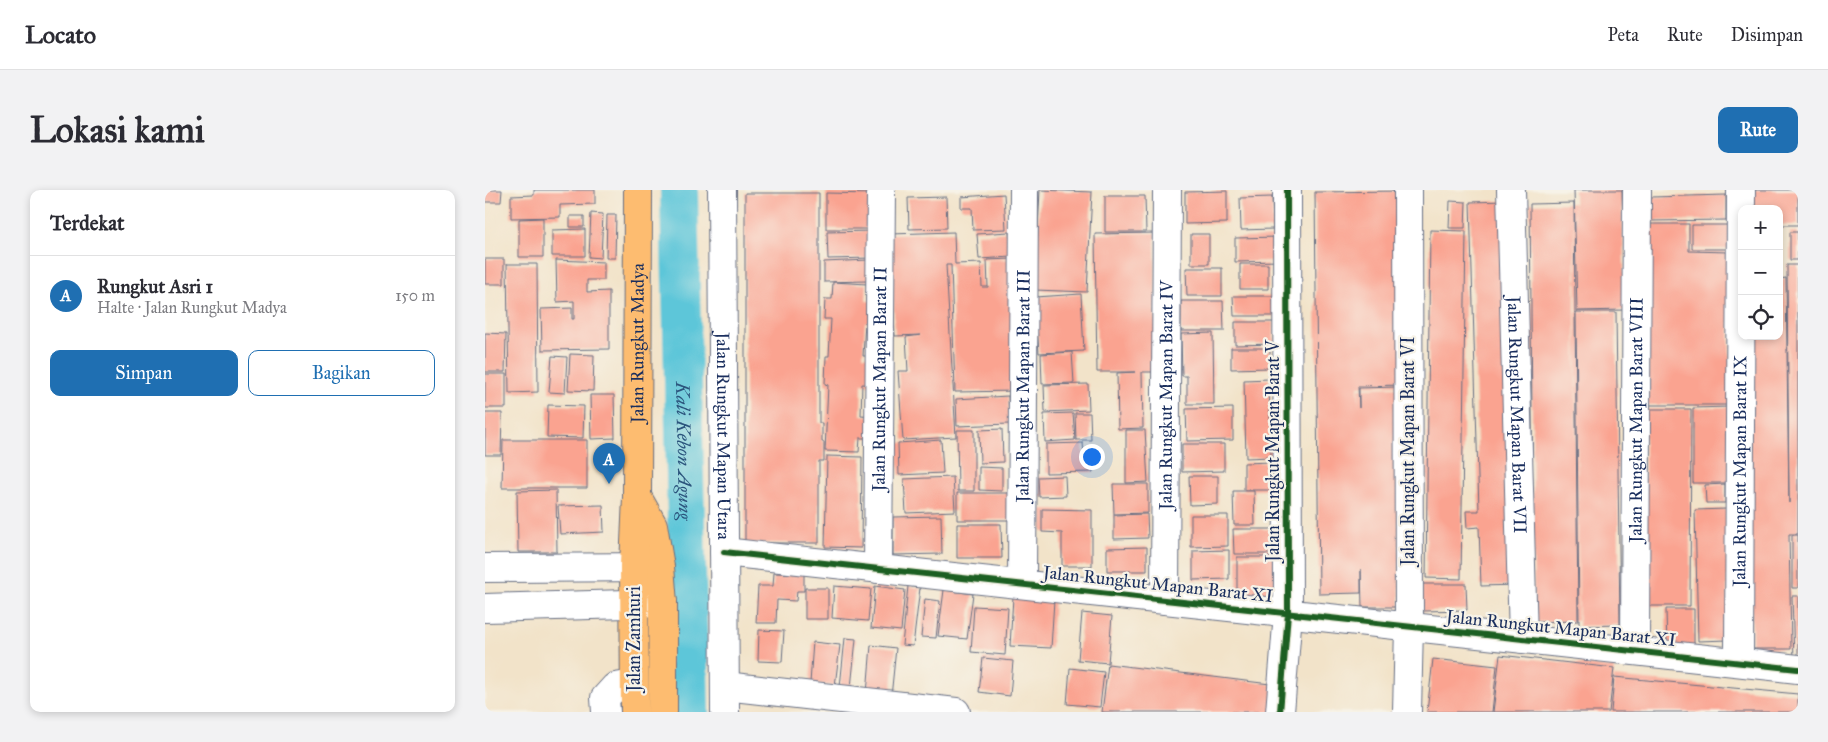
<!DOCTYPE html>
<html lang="id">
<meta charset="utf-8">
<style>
body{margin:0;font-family:"IM FELL Great Primer",serif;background:#f2f2f3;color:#2b2b33}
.controls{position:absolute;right:15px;top:15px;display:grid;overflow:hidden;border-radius:10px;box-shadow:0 2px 8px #0003}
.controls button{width:45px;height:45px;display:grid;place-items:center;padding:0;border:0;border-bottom:1px solid #e1e1e2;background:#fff;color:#2b2b33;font:25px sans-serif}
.you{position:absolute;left:606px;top:266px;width:18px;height:18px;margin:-12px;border:4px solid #fff;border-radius:50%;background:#1a73e8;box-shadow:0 0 0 8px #1a73e833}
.badge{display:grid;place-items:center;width:32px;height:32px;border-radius:50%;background:#1f6fb2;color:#fff;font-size:16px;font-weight:700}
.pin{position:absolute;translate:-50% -41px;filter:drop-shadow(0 1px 2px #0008)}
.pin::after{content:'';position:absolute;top:26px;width:18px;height:15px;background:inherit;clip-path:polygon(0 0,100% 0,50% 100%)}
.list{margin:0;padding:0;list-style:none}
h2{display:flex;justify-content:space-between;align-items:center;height:65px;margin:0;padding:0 20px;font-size:21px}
h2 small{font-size:16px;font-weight:400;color:#7c7c81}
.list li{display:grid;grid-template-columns:32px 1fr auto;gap:15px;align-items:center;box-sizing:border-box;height:80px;padding:0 20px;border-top:1px solid #e1e1e2}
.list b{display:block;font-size:19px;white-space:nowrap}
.list p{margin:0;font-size:16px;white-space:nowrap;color:#7c7c81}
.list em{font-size:16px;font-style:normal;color:#7c7c81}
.actions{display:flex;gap:10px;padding:15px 20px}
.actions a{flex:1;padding:11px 0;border:1px solid #1f6fb2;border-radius:10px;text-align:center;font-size:18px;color:#1f6fb2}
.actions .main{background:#1f6fb2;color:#fff}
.icon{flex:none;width:28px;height:28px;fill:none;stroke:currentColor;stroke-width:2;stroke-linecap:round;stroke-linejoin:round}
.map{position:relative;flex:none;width:1313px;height:522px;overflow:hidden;border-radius:10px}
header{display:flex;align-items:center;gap:30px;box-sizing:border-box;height:70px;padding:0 25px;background:#fff;border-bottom:1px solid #e1e1e2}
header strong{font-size:24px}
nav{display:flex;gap:28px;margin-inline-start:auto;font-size:18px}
.intro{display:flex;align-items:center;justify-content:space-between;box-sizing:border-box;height:120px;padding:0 30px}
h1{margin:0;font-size:35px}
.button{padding:12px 22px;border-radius:10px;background:#1f6fb2;color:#fff;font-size:18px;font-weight:700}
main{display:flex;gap:30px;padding:0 30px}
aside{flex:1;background:#fff;border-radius:10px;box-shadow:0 2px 8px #0003}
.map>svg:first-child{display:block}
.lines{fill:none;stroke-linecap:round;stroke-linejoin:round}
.river{stroke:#5dc6d9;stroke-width:38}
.building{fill:#faa390}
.minor-casing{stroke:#666e83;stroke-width:30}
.major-casing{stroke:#666e83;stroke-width:30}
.minor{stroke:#fff;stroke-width:28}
.major{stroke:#fdbc6f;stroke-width:28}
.cycleway-casing{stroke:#f7f3e8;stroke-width:9}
.cycleway{stroke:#1b5e20;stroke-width:6}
.labels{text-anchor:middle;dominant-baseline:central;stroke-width:4.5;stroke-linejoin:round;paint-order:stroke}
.street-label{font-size:18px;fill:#1b2f5e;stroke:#f7f3e8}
.water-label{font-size:19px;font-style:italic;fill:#2c557d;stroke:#f7f3e8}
</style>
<header>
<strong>Locato</strong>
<nav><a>Peta</a><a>Rute</a><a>Disimpan</a></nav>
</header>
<div class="intro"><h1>Lokasi kami</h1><a class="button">Rute</a></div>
<main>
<aside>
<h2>Terdekat<small></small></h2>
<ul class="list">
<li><span class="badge">A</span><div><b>Rungkut Asri 1</b><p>Halte · Jalan Rungkut Madya</p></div><em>150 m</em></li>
</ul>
<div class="actions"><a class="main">Simpan</a><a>Bagikan</a></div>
</aside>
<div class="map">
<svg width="1313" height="522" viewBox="0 0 1313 522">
<rect width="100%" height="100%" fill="#f7f3e8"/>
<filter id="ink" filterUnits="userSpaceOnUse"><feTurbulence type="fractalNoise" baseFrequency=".02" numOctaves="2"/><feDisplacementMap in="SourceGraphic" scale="10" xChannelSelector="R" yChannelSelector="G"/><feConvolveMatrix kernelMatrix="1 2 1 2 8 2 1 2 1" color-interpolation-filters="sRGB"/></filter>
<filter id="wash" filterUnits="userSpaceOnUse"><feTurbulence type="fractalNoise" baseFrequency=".0096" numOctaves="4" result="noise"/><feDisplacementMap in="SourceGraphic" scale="20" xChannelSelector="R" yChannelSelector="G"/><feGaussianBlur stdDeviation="1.12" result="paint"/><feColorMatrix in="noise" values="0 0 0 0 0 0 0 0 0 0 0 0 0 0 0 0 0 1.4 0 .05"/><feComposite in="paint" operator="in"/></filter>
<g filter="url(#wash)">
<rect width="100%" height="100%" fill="#f2e3c9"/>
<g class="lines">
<!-- river -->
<path class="river" id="s1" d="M194,0L205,522"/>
</g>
<g id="blocks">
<!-- building -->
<path class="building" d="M0,0H17L16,12H0Z
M49,0H110V14L75,15V27L26,28V6L49,5Z
M555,0L607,2L602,102L550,100Z
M1089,0H1137L1140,120L1092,121Z
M1262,0H1313V35H1294V19H1263Z
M742,1V33L700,34V2Z
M916,1L918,195L873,196L874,218V198L912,197L915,417H877L876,379V403L834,404L830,2Z
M260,3H334V233H337V252H339V271H334V353H260Z
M341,3L389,4L388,39H341Z
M519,4L521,39L488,40L487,18H476V7Z
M1241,5V30L1166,31V7Z
M620,6H660L661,42H620Z
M461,7L462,38L424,39L423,8Z
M787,7L788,39L756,40L755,8Z
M965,11L981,12L980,38H964Z
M1020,11L1030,395L996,396L994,337L982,338L981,321H994L985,12Z
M1089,13L1093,431L1049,432L1045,14Z
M106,23L118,24L116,68L104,67Z
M122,25H131L130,68H121Z
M85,26H99V37H85Z
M58,28V67H34V29Z
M1163,34H1204V61L1244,62L1245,215H1163Z
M1207,35H1245L1244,59H1207Z
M100,39V66H67V40Z
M945,40L981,41L976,389L941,388Z
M386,41L387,68L343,69L342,42Z
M469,42L470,74L496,73L497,97H503L502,70L528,69L532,201L470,202L466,75H461L471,247L418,250L413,181H423L421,147L436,145L410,146L405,44Z
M524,42L526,67L494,69L492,44Z
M1305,42H1313V70H1305Z
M670,43L671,182H657L658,238L633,239L632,183L650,182H612L610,44Z
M706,44H724V74H706Z
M795,47V71L750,72V48Z
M0,69H19V94H0Z
M71,70L119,72V90H102V102L124,101V159L57,160L56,119L87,118V129H89V111L72,112Z
M383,70V91L339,92V72Z
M22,74H52L53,202L24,203Z
M755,74H783V99H755Z
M1302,75H1313V344H1304L1306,459H1267L1263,146H1294V89L1301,88L1304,313Z
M701,78H737V106H702Z
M348,92L382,94L381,111H391L390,132H380L378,166H390L389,195L377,194L376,225L387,226L386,248H375L374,262L340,261L343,195L340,194L341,166H344L346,129H339L340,109H347Z
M596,104L599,161L554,163L550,107Z
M748,106H788L789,126H749Z
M696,111H738L739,141H696Z
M1091,122H1131L1135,435L1094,436Z
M750,132H789V154L750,155Z
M0,143L21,144L20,182H0Z
M728,143L729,214H702V186H697L696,144Z
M746,158H785V178L746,179Z
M587,162L589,193L557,194L556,164Z
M85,164L109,165L108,201L83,200Z
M67,166L82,167L80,203L64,202Z
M0,184H21V218H0Z
M784,189L786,267L761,268L759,190Z
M603,194L604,220L560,222L559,195Z
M105,205H129L130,248L106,249Z
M523,206L524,234L472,236L471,209Z
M63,215L99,216L98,248L62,247Z
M1244,217V293H1208V218Z
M748,218V250L702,251L701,219Z
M1160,219H1206L1205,416H1160Z
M0,223H17L16,265H0Z
M588,223L590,250L560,252L559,224Z
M590,223H605L606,250H591Z
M517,239L518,272L495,273L494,240Z
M472,240H489V301H473Z
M641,240H660L663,292L641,293Z
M18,250H102V298H17Z
M456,250L458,283L414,285L413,253Z
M598,253L599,265H607L608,282L561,283V254Z
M697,254H739V281L697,282Z
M342,266L377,267L376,358L340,357Z
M787,272L788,300H759V273Z
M494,277L517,278V301L494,300Z
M580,286L581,306L554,307L553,287Z
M704,286H733V314L705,315Z
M468,287L470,321L421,323L419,289Z
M628,294H663V323L629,324Z
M1240,294V313H1221L1220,295Z
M71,300L72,362H33L32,301Z
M748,301H769L770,335H749Z
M472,303H528V330H472Z
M118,315L119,342L75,344L73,316Z
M557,319L607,320V376H577V343L557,342Z
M1241,319L1243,450L1213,451L1210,320Z
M662,324L663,348L629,349V325Z
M706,325H743V356L706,357Z
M456,326L457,364L408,365V327Z
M472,334H516L517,368H472Z
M748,339H796V364H749Z
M1307,345H1313V398H1307Z
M662,357V381H622V358Z
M744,360V389L708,390V361Z
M752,367H795V408L752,409Z
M289,383L319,384V401H312L311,411L292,410L291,433H271L273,396H288Z
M937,394H981L982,420L938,421Z
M349,396L386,399L383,431L347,428Z
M390,396L420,400L416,441L386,438Z
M423,396L435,398L428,456L417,455Z
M320,398H343V429H320Z
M459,400L488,404L482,449L453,446Z
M1307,406H1313V470H1309Z
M528,407L569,410L566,458L525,456Z
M440,409L455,411L451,448L436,447Z
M489,416L523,418L520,465L486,462Z
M1181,419H1209V458H1182Z
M597,423L627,426L623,473L593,470Z
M274,440L299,441L297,472L273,471Z
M360,448L371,449L366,498L355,497Z
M328,452L355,455L350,496L325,493Z
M386,455L411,458L406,507L382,504Z
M1015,465L1129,478L1124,522H1008Z
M498,468L528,471L525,506L494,502Z
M948,469L1012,476L1007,522H942Z
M623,474L793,495L790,522H617Z
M585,478L619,482L615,517L582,514Z
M1129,487L1313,504V522H1126Z"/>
</g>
</g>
<g filter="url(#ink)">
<use href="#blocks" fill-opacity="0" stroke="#666e83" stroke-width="1"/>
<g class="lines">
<!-- minor casing -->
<g class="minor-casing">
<g id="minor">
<path id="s2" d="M237,0L240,522"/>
<path id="s3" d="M1026,0L1038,449"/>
<path d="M239,362L1313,479"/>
<path d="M0,378L173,377"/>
<path id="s4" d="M393,379L396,0"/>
<path id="s5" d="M537,394L539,0"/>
<path id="s6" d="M680,410L682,0"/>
<path d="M0,418L178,413"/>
<path id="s7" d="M1150,461L1152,0"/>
<path id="s8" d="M1254,472L1256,0"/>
<path d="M240,496L471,522"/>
<path d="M121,522L120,508L130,497L149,494"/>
<path d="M795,522L803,423L802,0"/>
<path d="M922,522L924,436L923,0"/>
</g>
</g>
<!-- major casing -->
<g class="major-casing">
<g id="major">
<path d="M154,310L168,335L175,377L178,413V522"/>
<path id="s9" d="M150,522L149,376L152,307L153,0"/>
</g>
</g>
<!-- minor -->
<use href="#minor" class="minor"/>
<!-- major -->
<use href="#major" class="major"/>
<!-- cycleway casing -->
<g class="cycleway-casing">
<path id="cycleway" d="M239,362L1313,479
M795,522L803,423L802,0"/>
</g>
<!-- cycleway -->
<use href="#cycleway" class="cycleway"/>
</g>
</g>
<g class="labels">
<!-- street labels -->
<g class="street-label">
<text stroke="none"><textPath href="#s9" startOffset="369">Jalan Rungkut Madya</textPath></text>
<text stroke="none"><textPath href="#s4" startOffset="190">Jalan Rungkut Mapan Barat II</textPath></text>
<text stroke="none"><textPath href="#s5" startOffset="198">Jalan Rungkut Mapan Barat III</textPath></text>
<text stroke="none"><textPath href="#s6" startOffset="205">Jalan Rungkut Mapan Barat IV</textPath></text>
<text stroke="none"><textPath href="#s3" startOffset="225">Jalan Rungkut Mapan Barat VII</textPath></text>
<text stroke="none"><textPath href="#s7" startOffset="231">Jalan Rungkut Mapan Barat VIII</textPath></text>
<text stroke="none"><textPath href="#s2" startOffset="246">Jalan Rungkut Mapan Utara</textPath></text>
<text transform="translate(788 261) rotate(-90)">Jalan Rungkut Mapan Barat V</text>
<text transform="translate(923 261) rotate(-90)">Jalan Rungkut Mapan Barat VI</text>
<text stroke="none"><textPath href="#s8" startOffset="191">Jalan Rungkut Mapan Barat IX</textPath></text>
<text transform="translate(673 394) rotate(6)">Jalan Rungkut Mapan Barat XI</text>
<text transform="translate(1076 438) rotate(6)">Jalan Rungkut Mapan Barat XI</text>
<text transform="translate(149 449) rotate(-90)">Jalan Zamhuri</text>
</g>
<!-- water labels -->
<g class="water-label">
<text stroke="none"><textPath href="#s1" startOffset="261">Kali Kebon Agung</textPath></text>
</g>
</g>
</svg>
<div class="controls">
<button>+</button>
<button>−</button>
<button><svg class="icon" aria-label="locate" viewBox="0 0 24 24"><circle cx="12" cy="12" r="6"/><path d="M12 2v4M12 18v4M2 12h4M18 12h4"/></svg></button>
</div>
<div class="you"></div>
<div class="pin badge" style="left:124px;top:294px">A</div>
</div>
</main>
